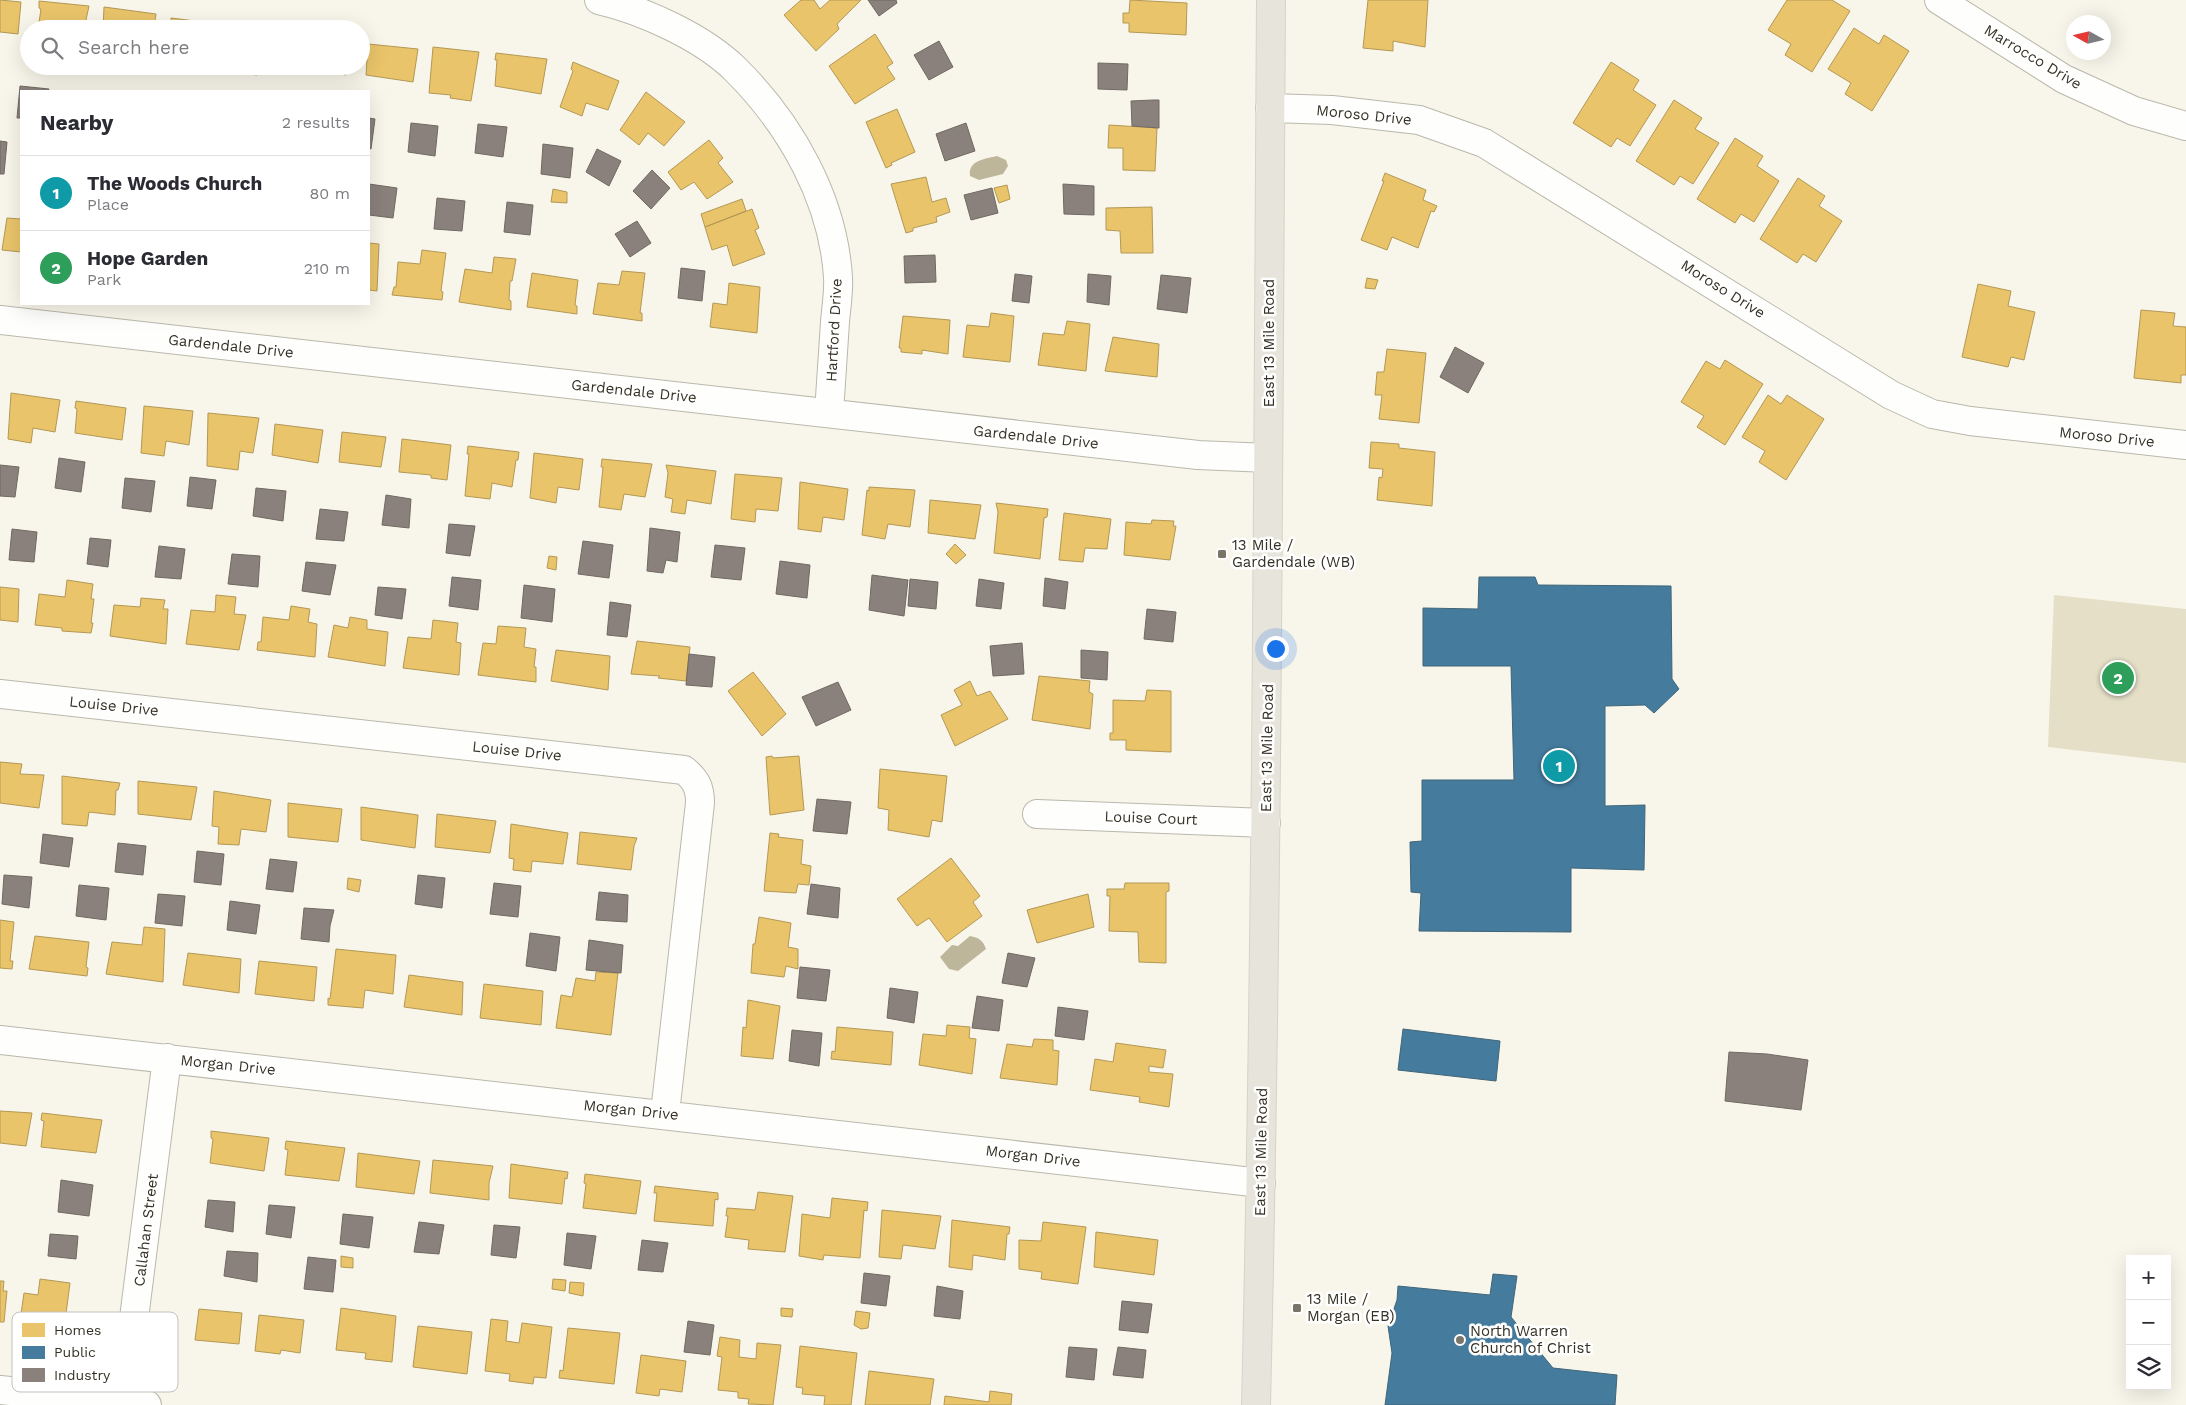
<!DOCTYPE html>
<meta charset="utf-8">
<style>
body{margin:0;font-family:"Work Sans",sans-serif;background:#f2f2f3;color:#2b2b33}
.controls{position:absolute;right:15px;bottom:15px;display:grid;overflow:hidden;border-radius:0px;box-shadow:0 5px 20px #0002}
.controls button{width:45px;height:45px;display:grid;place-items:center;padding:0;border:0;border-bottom:1px solid #e1e1e2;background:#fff;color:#2b2b33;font:25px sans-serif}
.compass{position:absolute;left:2066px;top:15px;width:45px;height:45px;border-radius:50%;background:#fff;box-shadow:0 5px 20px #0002;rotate:278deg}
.you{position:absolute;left:1275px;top:648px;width:18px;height:18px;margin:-12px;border:4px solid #fff;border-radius:50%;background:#1a73e8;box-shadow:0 0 0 8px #1a73e833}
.badge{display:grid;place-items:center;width:32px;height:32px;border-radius:50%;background:#ea580c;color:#fff;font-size:16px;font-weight:700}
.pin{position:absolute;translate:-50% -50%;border:2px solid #fff;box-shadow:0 1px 5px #0006}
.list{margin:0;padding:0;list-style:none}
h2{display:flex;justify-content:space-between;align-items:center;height:65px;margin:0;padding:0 20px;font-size:21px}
h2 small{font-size:16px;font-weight:400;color:#7c7c81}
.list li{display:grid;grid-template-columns:32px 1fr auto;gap:15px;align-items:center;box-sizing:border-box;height:75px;padding:0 20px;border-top:1px solid #e1e1e2}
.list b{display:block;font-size:19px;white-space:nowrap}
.list p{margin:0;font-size:16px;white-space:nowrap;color:#7c7c81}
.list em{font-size:16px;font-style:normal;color:#7c7c81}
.icon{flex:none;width:28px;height:28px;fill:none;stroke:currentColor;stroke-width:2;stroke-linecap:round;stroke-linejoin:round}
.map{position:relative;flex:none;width:2186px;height:1405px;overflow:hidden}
.search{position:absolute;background:#fff;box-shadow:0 5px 20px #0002;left:20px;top:20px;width:350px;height:55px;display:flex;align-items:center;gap:12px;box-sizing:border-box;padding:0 18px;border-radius:28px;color:#7c7c81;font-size:19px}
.panel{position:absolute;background:#fff;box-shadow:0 5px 20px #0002;left:20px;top:90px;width:350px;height:215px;border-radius:0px}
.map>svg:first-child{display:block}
.green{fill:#e5dfc7}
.water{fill:#beb69b}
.homes{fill:#e9c46a;stroke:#b39855}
.public{fill:#457b9d;stroke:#406579}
.industry{fill:#8a817c;stroke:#706962}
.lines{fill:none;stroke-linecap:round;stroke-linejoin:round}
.minor-casing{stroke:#bab8ac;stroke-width:30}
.major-casing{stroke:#d4d3cc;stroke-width:30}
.minor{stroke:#fefefc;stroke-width:28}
.major{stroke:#e7e4db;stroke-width:28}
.poi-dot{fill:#797669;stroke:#fff;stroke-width:2}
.labels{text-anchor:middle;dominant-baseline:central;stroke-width:5;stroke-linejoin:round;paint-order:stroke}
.street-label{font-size:15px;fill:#353124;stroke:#fff}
.poi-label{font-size:15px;fill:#353124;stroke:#fff;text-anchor:start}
.key{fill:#fff;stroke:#c2c1bd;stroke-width:1}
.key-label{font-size:14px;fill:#353124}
</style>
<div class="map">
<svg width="2186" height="1405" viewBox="0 0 2186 1405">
<rect width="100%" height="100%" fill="#f8f6ea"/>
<!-- green -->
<path class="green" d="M2054,595L2186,609V763L2048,747Z"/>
<!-- water -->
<path class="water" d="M997,156L1006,160L1008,166L1003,174L979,180L970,176C968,160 985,159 997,156Z
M970,936C979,938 983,940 986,949L958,971L949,969L940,957L952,945L958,946Z"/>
<!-- homes -->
<path class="homes" d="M0,0L21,2L18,34L0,32Z
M801,0H814L820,9L830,0H861L837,24L839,29L816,51L784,15Z
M1130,0L1187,3L1186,35L1129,32V23H1123V13H1129Z
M1368,0H1428L1425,47L1393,41V51L1363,48Z
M1787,0H1832L1850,11L1812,72L1785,55L1791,44L1768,30Z
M39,1L89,6L84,29H38L41,9L39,8Z
M104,7L156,14L155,21L152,29H103Z
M171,18L220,24L219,29H172Z
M1854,28L1879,44L1884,35L1909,51L1872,111L1845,94L1851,83L1828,69Z
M875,34L893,63L887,67L895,79L855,104L829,66Z
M368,44L418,49L413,82L366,75Z
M433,47L479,52L471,101L450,98L451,95L429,93Z
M496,53L547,59L541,94L495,86L497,60H495Z
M573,62L619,81L608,110L586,103L582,116L560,107L573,71L571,69Z
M1611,62L1639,80L1633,90L1656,105L1630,146L1617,138L1611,147L1573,123Z
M112,66H147V70Z
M235,66H258L257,75L234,72Z
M300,66H348L346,75Z
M646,92L685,122L664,146L648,133L639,145L620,130Z
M1674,100L1702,118L1695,129L1719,143L1693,184L1680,176L1674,185L1636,161Z
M897,109L915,152L891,163L892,165L886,168L866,122Z
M1109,125L1157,128L1155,171L1123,170V148H1108Z
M1735,138L1763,156L1757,166L1779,181L1754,222L1741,214L1735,223L1697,199Z
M709,140L723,158L718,163L733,182L707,199L694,182L681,190L668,172Z
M1385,173L1426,190L1423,200L1437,206L1434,212L1431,211L1418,248L1392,237L1387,250L1361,240L1384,181H1382Z
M926,177L932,202L946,198L950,212L936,217L937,222L913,228V231L906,233L891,184Z
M1798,178L1825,196L1819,206L1842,221L1816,262L1803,254L1797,263L1760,239Z
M1007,185L1010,199L999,203L994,188Z
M553,189L567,192V203L551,202Z
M742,199L746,211L705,227L701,214Z
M1152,207L1153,253H1121L1120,231L1106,230V208Z
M752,209L759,228L755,230L765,254L733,266L727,245L712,250L705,227Z
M7,218L21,219V252L2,250Z
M369,243L379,244L377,291L369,290Z
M422,250L446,253L441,291L443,292L442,300L392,295L394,287H396L398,262L420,264Z
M494,257L516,259L512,281H510L509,300L511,301V310L459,302L465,269L492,273Z
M622,271L645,273L640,313H642V321L593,314L598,283L619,285Z
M532,273L578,280L575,305L577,306V314L527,307Z
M1367,278L1378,280L1375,289L1365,288Z
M729,283L760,287L757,333L710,327L713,303L727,305Z
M1978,284L2011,291L2008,306L2035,312L2024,360L2011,357L2008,367L1962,357Z
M2141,310L2175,313L2173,326L2186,327V375H2181V383L2134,378Z
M991,313L1014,316L1010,362L963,357L967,325L989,327Z
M903,316L950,320L948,354L922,350V354L901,352V348H899Z
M1067,321L1090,324L1086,371L1038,365L1043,333L1064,335Z
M1113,337L1159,344L1157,377L1105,371Z
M1387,349L1426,353L1419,423L1379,419L1382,395H1375L1377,372H1384Z
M1725,360L1763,384L1725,445L1697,427L1704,416L1681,402L1706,361L1720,369Z
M11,393L60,400L55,432L33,428L31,443L8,439Z
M1768,395L1781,404L1787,395L1824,419L1786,480L1759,462L1765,451L1742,437Z
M76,401L126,408L122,440L75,433L77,409L75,408Z
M144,406L193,411L189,445L166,441L164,456L141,453Z
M208,413L259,418L253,453L240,451L238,470L207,466Z
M275,424L323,430L318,463L272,455Z
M342,432L386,437L381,467L339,462Z
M402,439L451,445L447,480L431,478V475L399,472Z
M1371,442L1399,444V448L1435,452L1432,506L1377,500L1379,477L1382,478L1383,469L1369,468Z
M468,446L519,452L518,460H516L512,487L492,483L490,499L465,496L469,454H467Z
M534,453L583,459L579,490L558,487L556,503L530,498Z
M602,459L652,464L645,497L624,494L621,510L599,507L603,467H601Z
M666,465L716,471L711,504L687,500L685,514L671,512L673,499L665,497L668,473Z
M735,474L782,478L778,511L756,509L755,522L731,519Z
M800,482L848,489L844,520L823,517L821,532L798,529Z
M869,487L915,490L910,527L888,524L885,539L862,535L867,490L869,491Z
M930,500L981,505L975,539L928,533Z
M996,503L1048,509L1047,517L1044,518L1040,559L994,553L998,512Z
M1064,513L1111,519L1107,549L1085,548L1083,562L1059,560Z
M1152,520L1174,521L1173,526H1176L1170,560L1124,555L1126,522L1151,524Z
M955,544L966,555L956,564L946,554Z
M549,556L557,557L556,570L547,568Z
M67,580L93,584L91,599H94L91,623H93L91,633L62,631V628L35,625L39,594L65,597Z
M0,587L19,589L18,622L0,620Z
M216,595L236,597L234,614L246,615L239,650L186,644L191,610L215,612Z
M141,598L165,600L163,609H168L166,644L110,636L114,605L140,607Z
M291,606L310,609L308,622L317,624L315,657L257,650L258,642H261L263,617L289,620Z
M350,617L367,620V629L388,632L385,666L328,657L334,625L348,628Z
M433,620L458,623L456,642L461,643L459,675L403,668L408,637L431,639Z
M498,626L526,628L524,647L536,649L534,667H536V682L478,675L483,643L496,644Z
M637,641L690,647L686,681L658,678L660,676L631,674Z
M556,650L610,656L608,690L551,681Z
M753,672L786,714L762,736L728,691Z
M1039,676L1090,681L1089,692L1093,694L1090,729L1032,720Z
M970,681L977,696L990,691L1008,719L955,746L941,715L962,705L954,690Z
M1147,690L1171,691V752L1126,750V740H1110V733H1113V700L1145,701Z
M772,756L773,758L799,756L804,810L770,815L766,757Z
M0,762L22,764L20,774L44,775L39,808L0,803Z
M880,769L947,776L942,822L932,820L929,837L888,830L889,810L878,808Z
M62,776L120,783L118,790H116L115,815L89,812L87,826L62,824Z
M138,781L197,787L191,820L138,814Z
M214,791L271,800L266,832L241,829L239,845L218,844L219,827L212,826Z
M288,803L342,809L338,842L288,837Z
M361,807L418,815L415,848L361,840Z
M437,814L496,821L490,853L435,847Z
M511,824L568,833L563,864L532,861L531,872L513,870L514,859L509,858Z
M580,832L637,838L634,846L631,870L577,864Z
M770,833L779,834L778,837L803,840L801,864L811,866L809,885L798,884L796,893L764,891Z
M951,858L980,896L973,902L982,916L947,942L929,918L917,926L897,899Z
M348,878L361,880L359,892L347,889Z
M1125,883H1169V891L1166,892V963L1139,962L1138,932L1109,931L1110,896H1107V889H1124Z
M1088,894L1094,927L1037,943L1027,910Z
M759,917L791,923L788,947L798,949V969L786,966L784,977L751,973L753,944H755Z
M0,920L14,922L10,961H13L12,969L0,968Z
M144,927L165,929L163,982L106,974L112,942L142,945Z
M35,936L89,942L86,967L88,968L87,976L29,969Z
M336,949L396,955L393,994L365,990L363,1008L328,1005V998L330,999Z
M188,953L241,959L239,993L183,985Z
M259,961L317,967L314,1001L255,994Z
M596,972L618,973L611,1035L556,1028L561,995L572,997L576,978L595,981Z
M409,975L463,982L462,1015L404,1007Z
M484,984L543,991L541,1025L480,1018Z
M748,1000L780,1006L773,1059L741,1056L743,1027L746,1028Z
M947,1025L970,1027L969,1038L976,1039L972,1074L919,1065L923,1034L946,1036Z
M837,1027L893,1032L891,1065L831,1059L832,1051L835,1052Z
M1034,1039L1053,1040V1050L1059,1051L1057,1085L1000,1078L1007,1044L1032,1047Z
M1116,1043L1166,1050L1163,1068L1149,1066V1072L1173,1074L1169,1107L1139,1102L1140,1097L1090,1090L1095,1059L1113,1062Z
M0,1111L32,1113L26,1146L0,1143Z
M42,1113L102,1120L96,1153L41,1147L44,1121L41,1120Z
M211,1131L269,1138L264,1171L210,1163L213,1139L211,1138Z
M286,1141L345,1148L339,1181L285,1175L288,1150L285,1149Z
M358,1153L420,1161L414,1194L356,1187Z
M433,1160L493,1166L489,1183V1200L430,1193Z
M511,1164L568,1172L567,1179L565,1178L562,1204L509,1198Z
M585,1174L641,1181L636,1214L583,1208L586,1184L584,1183Z
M655,1186L718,1193V1200L715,1199L713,1226L654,1221L657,1193H654Z
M758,1192L793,1196L785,1252L748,1249L749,1240L725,1237L728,1216H726L727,1208L755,1210Z
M832,1198L868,1202L867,1211L864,1210L860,1258L824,1255L823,1260L799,1256L802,1214L830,1218Z
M882,1210L941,1216L935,1249L903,1245L901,1259L879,1257Z
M952,1220L1010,1227L1009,1234H1007L1005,1260L973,1255L972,1270L949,1267Z
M1043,1222L1086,1227L1078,1284L1041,1279L1042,1272L1019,1269V1240L1041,1241Z
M1096,1232L1158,1240L1154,1275L1094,1267Z
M341,1256L353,1258V1268L341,1267Z
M40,1279L70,1283L64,1329L42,1326V1331L19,1328L24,1293L38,1295Z
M553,1279L566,1280L565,1291L552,1289Z
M0,1281H4L3,1291H7L4,1322H0Z
M570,1282L584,1283L583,1296L569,1293Z
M341,1308L396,1316L392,1362L365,1359L366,1353L336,1350Z
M781,1308L793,1309L792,1317L781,1316Z
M199,1309L242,1313L239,1344L195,1340Z
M856,1311L870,1313L868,1328L861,1329L854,1325Z
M259,1315L304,1320L300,1353L281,1350L280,1354L255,1351Z
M491,1319L508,1321L506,1341L519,1343L522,1323L552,1327L546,1378L534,1377L533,1384L509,1381L510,1374L485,1371Z
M418,1326L472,1332L467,1374L413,1367Z
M568,1328L620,1333L614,1384L559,1378L560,1370L563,1371Z
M720,1337L740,1340L739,1357L756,1359L757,1343L781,1345L773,1405L748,1404L749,1399L738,1398V1392L718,1390L722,1357L717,1356Z
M800,1346L857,1353L851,1405H824L825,1396L802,1394L803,1388L796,1387Z
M641,1355L686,1361L682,1392L660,1389L659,1396L636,1393Z
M869,1371L934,1379L930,1405H865Z
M990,1391L1012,1394L1011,1405H944L945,1396L989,1402Z"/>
<!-- public -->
<path class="public" d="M1479,577H1535L1538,585L1671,586L1672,679L1679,689L1654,713L1645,705L1605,706V806L1645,805L1644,870L1571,868V932L1419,931L1421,893L1411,892L1410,842L1422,841V780H1514L1511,666H1423V608L1478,609Z
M1403,1029L1500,1041L1496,1081L1398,1070Z
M1493,1274L1517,1276L1511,1317L1553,1368L1617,1375L1615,1405H1385L1392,1353L1388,1326L1397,1300L1398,1286L1490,1295Z"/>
<!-- industry -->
<path class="industry" d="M868,0H896L897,3L879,16Z
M939,41L953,67L929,80L914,55Z
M1098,63L1128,64L1127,90L1098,89Z
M20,86L49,89L48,91H21V118H17Z
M1153,100H1159V128L1132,126L1131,101Z
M369,118L375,119L371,149L369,148Z
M411,123L438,126L435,156L408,152Z
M966,123L975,151L945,161L936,134Z
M478,124L507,127L503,157L475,153Z
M0,141L7,142L4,174H0Z
M543,144L573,148L570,178L541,174Z
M597,149L621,161L609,186L586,172Z
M652,170L670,188L651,209L633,191Z
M369,184L397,188L393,218L369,215Z
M1063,184L1094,186V215L1064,214Z
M992,188L998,213L971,220L964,195Z
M437,198L465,201L462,231L434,229Z
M507,202L533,205L530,235L504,232Z
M637,221L651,243L630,257L615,234Z
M935,255L936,282L905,283L904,256Z
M681,268L705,271L702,301L678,298Z
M1015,274L1032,276L1029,303L1012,301Z
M1088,274L1111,276L1109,305L1087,302Z
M1161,275L1191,278L1187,313L1157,309Z
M1455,347L1484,363L1468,393L1440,377Z
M59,458L85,462L81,492L55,488Z
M0,465L19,467L15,497L0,496Z
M190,477L216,480L212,509L187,506Z
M125,478L155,481L151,512L122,508Z
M256,488L286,491L283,521L253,516Z
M386,495L411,499L409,528L382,525Z
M320,509L348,512L344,541L316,539Z
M449,524L475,526L470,556L446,553Z
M650,528L680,532L677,562L666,560L663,573L647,571Z
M12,529L37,532L34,562L9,560Z
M90,538L111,540L108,567L87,564Z
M583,541L613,545L609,578L578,574Z
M715,545L745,548L741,580L711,577Z
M159,546L185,549L181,579L155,577Z
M232,554L260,556L258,587L228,584Z
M780,561L810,565L807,598L776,594Z
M306,562L336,565L330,595L302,591Z
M872,575L908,580L904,616L869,610Z
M452,577L481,580L478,610L449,606Z
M1045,578L1068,582L1065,609L1043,606Z
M910,579L938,582L936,609L908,606Z
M979,579L1004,583L1001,609L976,606Z
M524,585L555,589L552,622L521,618Z
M378,587L406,589L402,619L375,615Z
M610,602L631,605L627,637L607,635Z
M1147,609L1176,612L1173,642L1144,639Z
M1022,643L1024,674L993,676L990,646Z
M1081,650L1108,652L1107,680L1081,678Z
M689,654L715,657L712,687L686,685Z
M838,682L851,710L816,726L802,697Z
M817,799L851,802L847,834L813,831Z
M43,834L73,838L69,867L40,863Z
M118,843L146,846L143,875L115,872Z
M197,851L224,854L221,885L194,882Z
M270,859L297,862L293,892L266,889Z
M4,875L32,877L29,908L2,904Z
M418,875L445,878L442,908L415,904Z
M494,883L521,886L518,917L490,914Z
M811,884L840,888L838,918L807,914Z
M79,885L109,888L106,920L76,916Z
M599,892L628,895L627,922L596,920Z
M158,894L185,896L182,926L155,923Z
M230,901L260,905L256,934L227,930Z
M304,908L334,910L330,926L329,942L301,939Z
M530,933L560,937L556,971L526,966Z
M589,940L623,945L621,973L586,970Z
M1008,953L1035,958L1027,987L1002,983Z
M800,967L830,970L826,1001L797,998Z
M890,988L918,992L914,1023L887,1018Z
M977,996L1003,1000L999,1031L972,1028Z
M1058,1007L1088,1011L1084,1040L1055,1036Z
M792,1030L822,1033L819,1066L789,1061Z
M1729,1052L1767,1054L1808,1060L1801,1110L1725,1101Z
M61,1180L93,1185L89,1216L58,1212Z
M208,1200L235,1202L233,1232L205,1227Z
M269,1205L295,1207L291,1238L266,1234Z
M343,1214L373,1217L369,1248L340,1244Z
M419,1222L444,1225L439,1254L414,1252Z
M494,1225L520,1227L516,1258L491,1255Z
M567,1233L596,1236L591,1269L564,1265Z
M50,1234L78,1236L76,1259L48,1256Z
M642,1240L668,1243L663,1272L638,1270Z
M227,1251L258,1253L257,1282L224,1276Z
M308,1257L336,1260L333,1292L304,1289Z
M864,1273L890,1276L886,1306L861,1303Z
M937,1286L963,1291L960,1319L934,1316Z
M1122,1301L1152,1304L1148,1333L1119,1330Z
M688,1321L714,1325L710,1355L684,1352Z
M1069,1347L1097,1349L1094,1380L1066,1377Z
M1118,1347L1146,1350L1143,1378L1113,1375Z"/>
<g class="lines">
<!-- minor casing -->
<g class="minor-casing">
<path id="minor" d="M599,0C643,10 704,38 736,70C791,125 833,199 838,277C839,292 836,308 835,322C833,353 831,383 829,413
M1939,0L2064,79L2134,111L2186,126
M1270,108L1332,110L1419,120L1484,143L1891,395L1932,414L1970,421L2186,445
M0,320L1198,455L1268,458
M0,694L684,770C696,780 700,787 700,803L665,1113
M1037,814L1266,823
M0,1040L1261,1183
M0,1390L147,1405
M123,1405L167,1058"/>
</g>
<!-- major casing -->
<g class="major-casing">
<path id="major" d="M1256,1405C1267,937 1268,468 1271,0"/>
</g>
<!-- minor -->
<use href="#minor" class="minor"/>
<!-- major -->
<use href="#major" class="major"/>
</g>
<!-- markers -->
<g class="poi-dot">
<rect x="1217" y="549" width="10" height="10" rx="2.5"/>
<rect x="1292" y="1303" width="10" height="10" rx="2.5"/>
<circle cx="1460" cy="1340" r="5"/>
</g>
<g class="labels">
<!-- street labels -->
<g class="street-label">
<text transform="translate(2033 57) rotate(31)">Marrocco Drive</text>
<text transform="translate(1364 115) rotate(6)">Moroso Drive</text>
<text transform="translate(1723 289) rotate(32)">Moroso Drive</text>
<text transform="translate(834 330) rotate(-87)">Hartford Drive</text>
<text transform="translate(1269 343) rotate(-90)">East 13 Mile Road</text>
<text transform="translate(231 346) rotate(6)">Gardendale Drive</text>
<text transform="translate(634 391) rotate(6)">Gardendale Drive</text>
<text transform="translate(1036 437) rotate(6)">Gardendale Drive</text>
<text transform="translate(2107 437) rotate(6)">Moroso Drive</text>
<text transform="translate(114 706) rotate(6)">Louise Drive</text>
<text transform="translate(1267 748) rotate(-89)">East 13 Mile Road</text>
<text transform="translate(517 751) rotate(6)">Louise Drive</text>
<text transform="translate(1151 818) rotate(2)">Louise Court</text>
<text transform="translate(228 1065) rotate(6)">Morgan Drive</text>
<text transform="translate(631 1110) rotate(6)">Morgan Drive</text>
<text transform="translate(1261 1152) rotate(-89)">East 13 Mile Road</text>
<text transform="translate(1033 1156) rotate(7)">Morgan Drive</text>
<text transform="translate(146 1230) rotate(-83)">Callahan Street</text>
</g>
<!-- poi labels -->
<g class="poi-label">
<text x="1232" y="545">13 Mile /<tspan x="1232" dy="17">Gardendale (WB)</tspan></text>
<text x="1307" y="1299">13 Mile /<tspan x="1307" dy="17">Morgan (EB)</tspan></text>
<text x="1470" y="1331">North Warren<tspan x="1470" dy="17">Church of Christ</tspan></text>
</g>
</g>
<!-- legend -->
<rect x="12" y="1312" width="166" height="80" rx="8" class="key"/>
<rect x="22" y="1323" width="23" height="14" fill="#e9c46a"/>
<rect x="22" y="1346" width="23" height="13" fill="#457b9d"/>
<rect x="22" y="1368" width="23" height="14" fill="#8a817c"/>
<g class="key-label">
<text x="54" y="1335">Homes</text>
<text x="54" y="1357">Public</text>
<text x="54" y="1380">Industry</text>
</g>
</svg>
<div class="controls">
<button>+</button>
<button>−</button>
<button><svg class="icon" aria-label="layers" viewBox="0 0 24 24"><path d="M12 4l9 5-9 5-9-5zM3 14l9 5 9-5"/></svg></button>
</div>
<svg class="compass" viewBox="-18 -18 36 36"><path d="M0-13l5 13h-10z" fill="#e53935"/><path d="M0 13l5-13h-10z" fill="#7c7c81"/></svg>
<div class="you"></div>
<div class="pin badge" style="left:1559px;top:766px;background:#0f9aa8">1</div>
<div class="pin badge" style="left:2118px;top:678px;background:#2e9e5b">2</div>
<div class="search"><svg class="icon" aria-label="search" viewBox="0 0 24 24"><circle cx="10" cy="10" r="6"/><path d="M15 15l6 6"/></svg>Search here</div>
<section class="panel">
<h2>Nearby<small>2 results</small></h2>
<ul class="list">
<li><span class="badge" style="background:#0f9aa8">1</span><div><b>The Woods Church</b><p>Place</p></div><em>80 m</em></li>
<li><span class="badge" style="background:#2e9e5b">2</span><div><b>Hope Garden</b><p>Park</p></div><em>210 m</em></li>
</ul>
</section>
</div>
